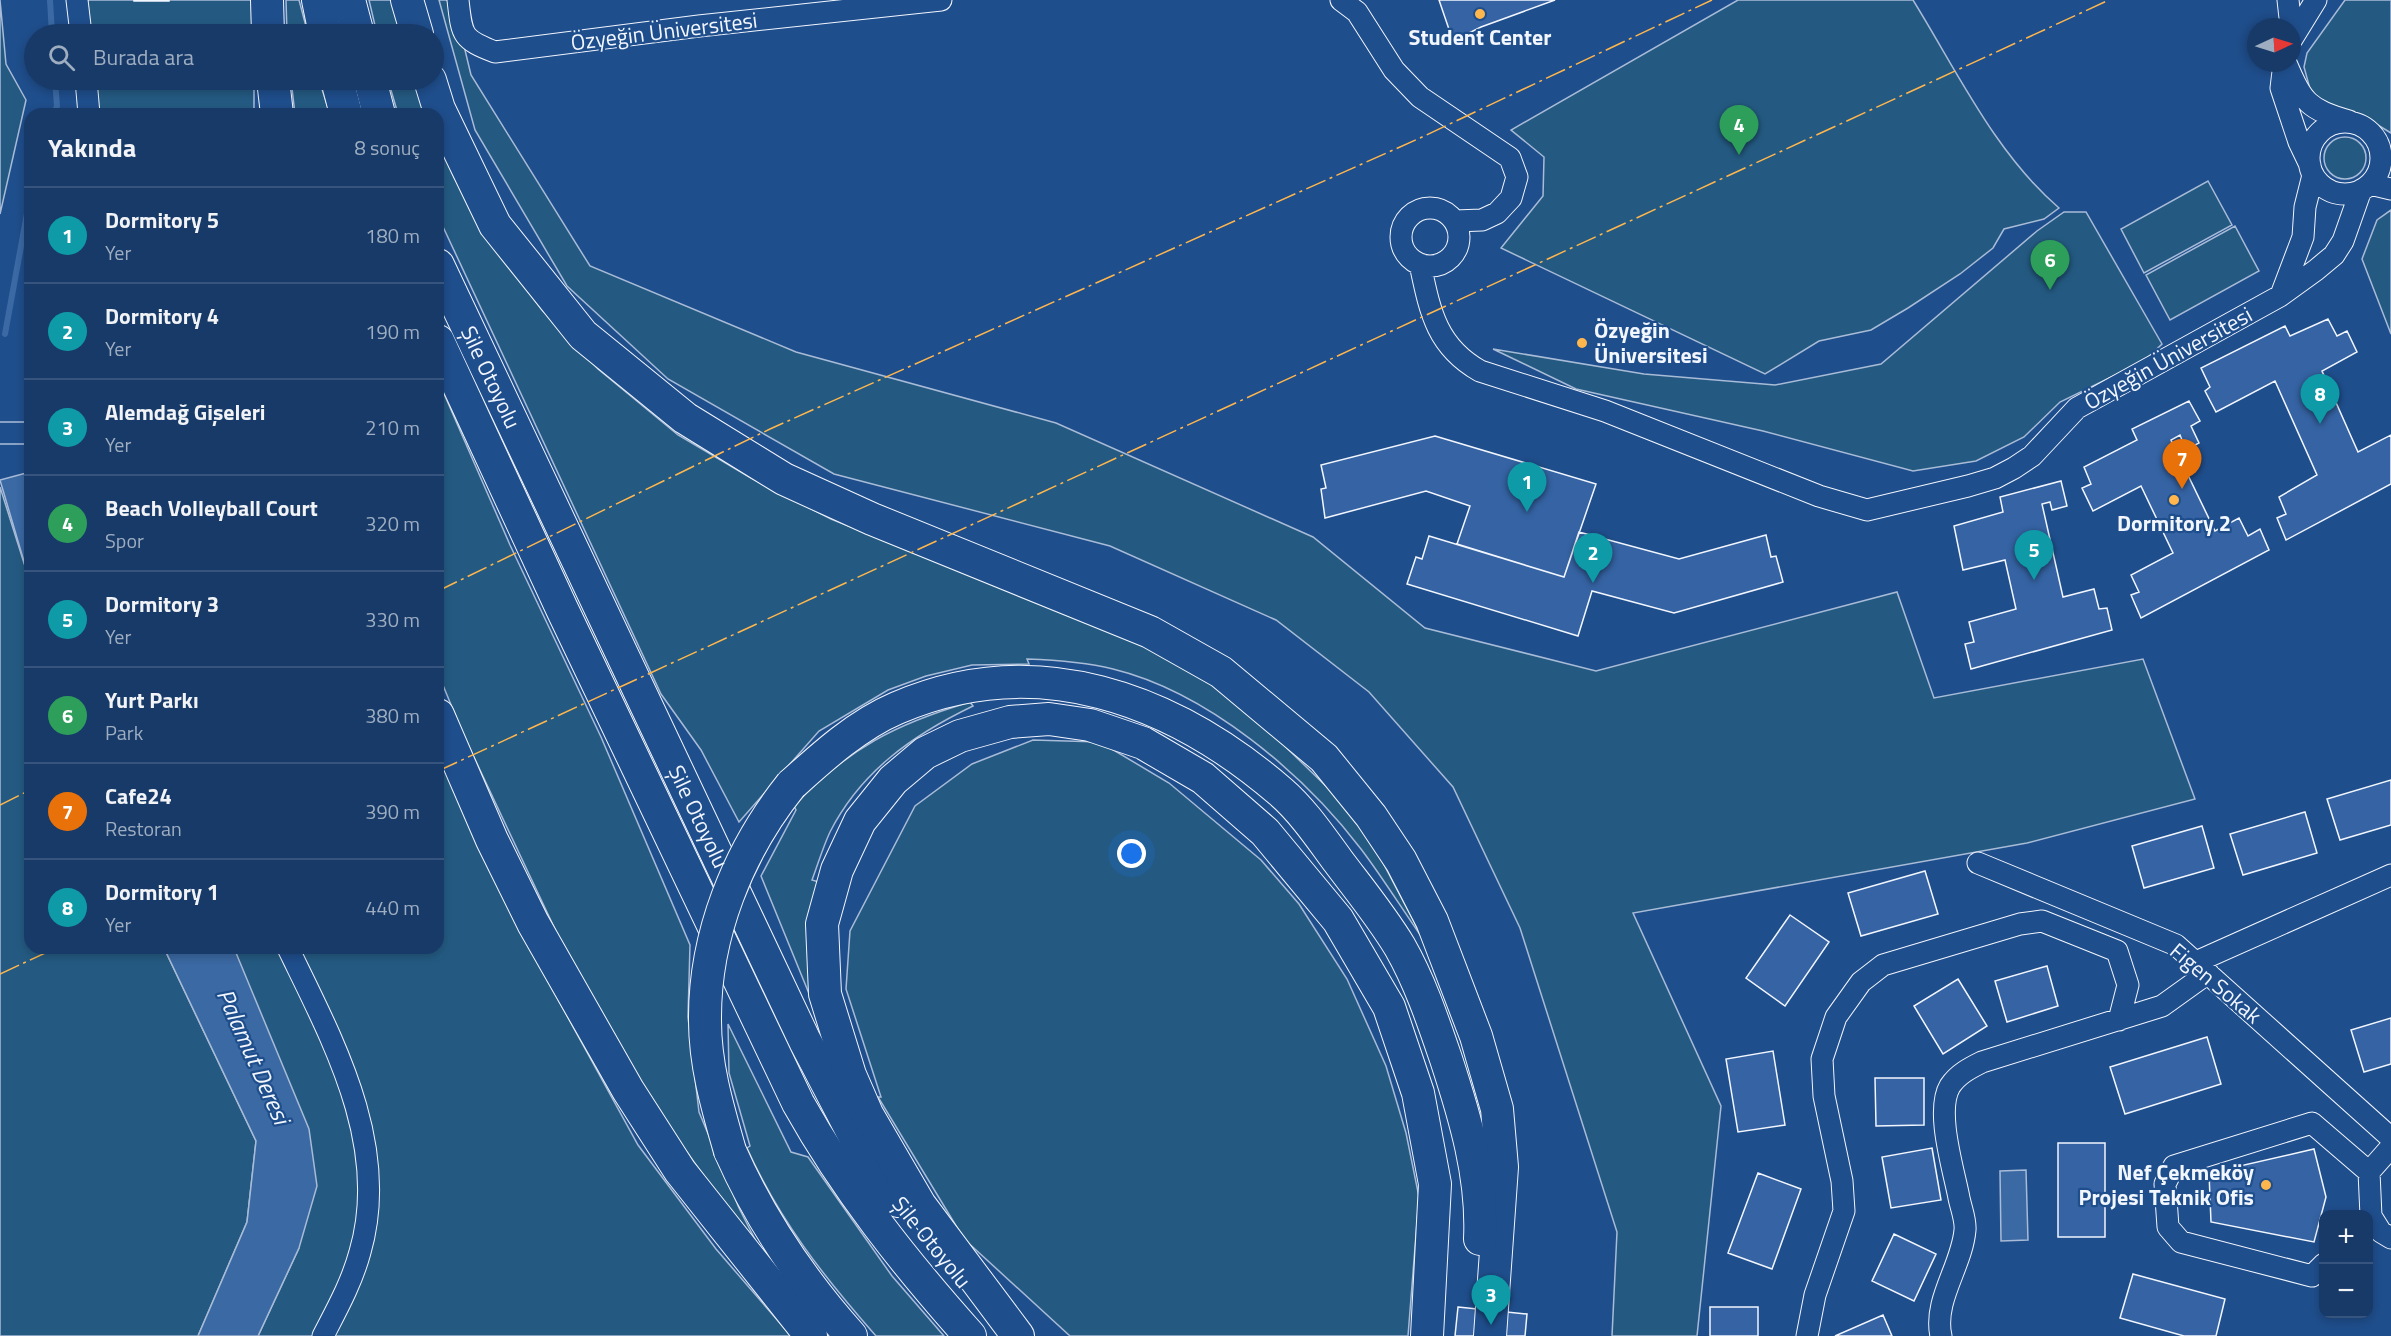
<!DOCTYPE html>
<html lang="tr">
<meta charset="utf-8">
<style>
body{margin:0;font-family:"Titillium Web",sans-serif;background:#244571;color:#f1f3f6}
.controls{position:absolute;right:18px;bottom:18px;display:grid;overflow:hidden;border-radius:12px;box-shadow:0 3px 9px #0003}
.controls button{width:54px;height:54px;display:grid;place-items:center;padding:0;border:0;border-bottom:2px solid #36547d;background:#173a69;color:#f1f3f6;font:30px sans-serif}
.compass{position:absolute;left:2247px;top:18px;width:54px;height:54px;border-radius:50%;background:#173a69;box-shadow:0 3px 9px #0003;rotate:86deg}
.you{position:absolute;left:1132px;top:854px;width:21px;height:21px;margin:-15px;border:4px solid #fff;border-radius:50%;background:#1a73e8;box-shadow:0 0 0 9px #1a73e833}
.badge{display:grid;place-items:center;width:39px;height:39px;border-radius:50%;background:#95b2f1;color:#fff;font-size:20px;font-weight:700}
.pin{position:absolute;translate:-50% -50px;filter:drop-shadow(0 2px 3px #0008)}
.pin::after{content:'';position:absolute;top:32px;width:21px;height:18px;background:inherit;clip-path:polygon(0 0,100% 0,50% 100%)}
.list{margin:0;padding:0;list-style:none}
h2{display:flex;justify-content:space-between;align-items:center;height:78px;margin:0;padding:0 24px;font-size:26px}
h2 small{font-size:20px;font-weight:400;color:#9eadc0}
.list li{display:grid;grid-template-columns:39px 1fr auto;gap:18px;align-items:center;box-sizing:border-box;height:96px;padding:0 24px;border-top:2px solid #36547d}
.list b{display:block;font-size:22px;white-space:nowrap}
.list p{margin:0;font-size:20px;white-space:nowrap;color:#9eadc0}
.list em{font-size:20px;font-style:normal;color:#9eadc0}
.icon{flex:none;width:33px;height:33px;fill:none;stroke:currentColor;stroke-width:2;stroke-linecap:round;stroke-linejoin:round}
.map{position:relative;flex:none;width:2391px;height:1336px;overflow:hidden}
.search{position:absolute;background:#173a69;box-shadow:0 3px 9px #0003;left:24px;top:24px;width:420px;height:66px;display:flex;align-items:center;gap:15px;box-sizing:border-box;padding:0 21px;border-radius:33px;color:#9eadc0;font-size:22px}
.panel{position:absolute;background:#173a69;box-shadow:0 3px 9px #0003;left:24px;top:108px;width:420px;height:846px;border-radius:18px}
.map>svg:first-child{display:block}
.green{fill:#245a82;stroke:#a8bbd7;stroke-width:1.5}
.water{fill:#3b69a3;stroke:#a8bbd7;stroke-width:1.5}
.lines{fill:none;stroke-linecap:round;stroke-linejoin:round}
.stream{stroke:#3b69a3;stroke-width:6}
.building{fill:#3563a3;stroke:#f2f6ff;stroke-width:1.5}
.minor-casing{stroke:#f2f6ff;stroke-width:23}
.highway-casing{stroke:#f2f6ff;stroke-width:34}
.minor{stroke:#1f4e8c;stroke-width:21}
.highway{stroke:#1f4e8c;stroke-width:32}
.highway-bridge-casing{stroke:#f2f6ff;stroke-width:34;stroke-linecap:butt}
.highway-bridge{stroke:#1f4e8c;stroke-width:32}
.power{stroke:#ffb74d;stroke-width:1.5;stroke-dasharray:21 4.5 3 4.5;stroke-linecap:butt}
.poi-dot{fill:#ffb74d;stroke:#1f4e8c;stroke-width:2}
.labels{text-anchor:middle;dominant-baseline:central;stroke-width:4.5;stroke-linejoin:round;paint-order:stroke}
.street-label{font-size:22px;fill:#f2f6ff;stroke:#1f4e8c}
.poi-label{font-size:22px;font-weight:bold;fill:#f2f6ff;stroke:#1f4e8c}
.water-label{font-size:24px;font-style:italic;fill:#f2f6ff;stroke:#1f4e8c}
</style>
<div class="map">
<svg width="2391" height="1336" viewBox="0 0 2391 1336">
<rect width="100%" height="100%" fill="#1f4e8c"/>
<!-- green -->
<path class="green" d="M0,0L6,64L26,100L0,214Z
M84,0H253V34H87Z
M286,0H299L308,34H287Z
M369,0H395L405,34H377Z
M439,0H453L471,75L590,266L796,352L1056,423L1313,537L1425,628L1596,671L1897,592L1934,698L2143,659L2195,799L2027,843L1633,913L1721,1106L1697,1336H1612L1617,1232L1520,928L1453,787L1369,692L1276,620L1110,546L834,474L668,379L567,286L475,130Z
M1738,0H1913C1957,71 1995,153 2059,208L2044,219L2004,229L1993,248L1960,274L1908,308L1871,330L1819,341L1765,374L1501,248L1543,196L1544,157L1511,130Z
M2345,0H2391V133L2363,116L2334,111L2319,102L2310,89L2304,67L2307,53Z
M91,80H254V114H94Z
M291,80H319L330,114H295Z
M388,80H418L430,114H398Z
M438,136L454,177L488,238L542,310L598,369L678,435L751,478L831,519L1125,636L1229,692L1330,790L1371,840L1423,939C1402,909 1383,878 1361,849C1303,773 1207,692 1113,669C1085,662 1056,660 1027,659L1029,664L972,665L926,676L888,690L819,731L739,822L701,750L661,694L438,216Z
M2324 158a21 21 0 1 1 42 0a21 21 0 1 1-42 0Z
M2208,181L2232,225L2144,273L2121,229Z
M2391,210V334L2362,259L2377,220Z
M2064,212H2086L2162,344L2144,361L2060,402L2024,437L1976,461L1913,471L1763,431L1576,389L1493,349L1644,374L1775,385L1881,364L2037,231Z
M2235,226L2259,271L2170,320L2146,275Z
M438,380L510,545L601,737L690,945L688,1017L699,1112L739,1208L766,1261L836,1336L766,1261L654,1107L562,944L463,734L438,673Z
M0,487L30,582V948H164L256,1141L247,1222L198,1336H0Z
M970,702L973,706C913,735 861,771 830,832C823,847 818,864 812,880L819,882L810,996L761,876L796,810L794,806C848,748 896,724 970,702Z
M1033,740L1100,742L1169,783L1261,860L1299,904L1347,979L1386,1066L1406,1133L1419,1197L1408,1336H1070L964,1239L878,1097H881L846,989L850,931L915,806L972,764Z
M438,755L516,923L638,1145L716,1249L791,1336H258L299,1248L234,948H438Z
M728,1024L791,1152L808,1157L892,1276L944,1336H876C824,1277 779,1220 747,1148L750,1146L729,1073Z"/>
<!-- water -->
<path class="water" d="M30,472V582L0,480Z
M164,948H234L309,1129L317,1186L299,1248L258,1336H198L247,1222L256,1141Z
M2026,1170L2028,1240L2001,1241L2000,1171Z"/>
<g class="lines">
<!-- stream -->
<path class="stream" d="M50,0L52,34
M54,114L57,106L55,80
M5,334L30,197"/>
</g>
<!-- building -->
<path class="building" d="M134,0H169V1H134Z
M1439,0H1555L1481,27L1453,41Z
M2328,319L2337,336L2347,331L2357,352L2322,371L2358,452L2391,435V484L2286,540L2277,518L2286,514L2279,497L2317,475L2275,381L2216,412L2205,391L2210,387L2201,368L2285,326L2290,336Z
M2189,401L2200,421L2191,426L2199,443L2186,450L2180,435L2171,440L2215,531L2239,518L2248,536L2260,529L2269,550L2141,618L2131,595L2139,592L2131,575L2173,553L2141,486L2093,511L2082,488L2091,484L2084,467L2137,440L2132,429Z
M1435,436L1596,484L1564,577L1457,544L1470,506L1426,491L1325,518L1321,489L1326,488L1321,465Z
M2061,481L2067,506L2052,510L2050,502L2042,504L2063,597L2094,589L2099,609L2107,608L2112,630L1971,669L1965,644L1974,642L1969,622L2016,609L2005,560L1963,570L1954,526L2003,512L2000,497Z
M1579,532L1679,559L1766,535L1771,557L1776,556L1783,582L1674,613L1592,591L1578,636L1407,584L1416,557L1422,559L1429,536L1564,577Z
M2391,780V825L2340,840L2327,799Z
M2305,812L2317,853L2243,875L2230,834Z
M2202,826L2214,868L2144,888L2132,846Z
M1925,871L1938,914L1861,936L1848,893Z
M1790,915L1829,942L1785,1006L1746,978Z
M2047,966L2058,1006L2007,1022L1995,981Z
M1958,979L1987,1026L1943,1054L1914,1006Z
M2391,1018V1064L2364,1072L2351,1030Z
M2207,1037L2221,1084L2125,1114L2110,1067Z
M1773,1051L1785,1125L1738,1132L1726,1059Z
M1875,1078H1924V1125L1876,1126Z
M2058,1143H2105V1237H2058Z
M1932,1148L1941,1200L1891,1208L1882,1157Z
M2314,1149L2326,1197L2314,1242L2211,1222L2209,1173Z
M1758,1173L1801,1189L1772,1269L1728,1253Z
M1894,1234L1936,1254L1914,1301L1872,1281Z
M2133,1274L2225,1299L2216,1336H2184L2120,1318Z
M1458,1307L1527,1314L1525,1336H1455Z
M1710,1307H1758V1336H1710Z
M1883,1315L1892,1336H1835Z"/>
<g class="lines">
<!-- minor casing -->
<g class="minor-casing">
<path id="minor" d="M77,0L81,34
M458,0C462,35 461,39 495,52L699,26L941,0
M1341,0L1357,12L1394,70L1420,97L1510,158L1517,177L1511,198L1497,213L1482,220L1455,221
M2288,0L2291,27
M2292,39L2316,0
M2284,63L2281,88L2299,142L2310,165
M2286,63C2303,103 2308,109 2349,121
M86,80L89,114
M2309 158a36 36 0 1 1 72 0a36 36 0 1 1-72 0Z
M2370,184L2391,189
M1401 237a29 29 0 1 1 58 0a29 29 0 1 1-58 0Z
M1420,264C1430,311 1436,346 1480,371L1605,411L1819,496L1867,510L1968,486L1995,478L2014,468L2032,456L2077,408L2280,296L2316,270L2334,255L2343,241L2361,190
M2281,295L2303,237L2305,207L2313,175
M0,433H30
M1978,863L2176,945L2391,1138
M288,948C333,1041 391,1146 360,1252C352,1282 337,1309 323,1336
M2196,962L2391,875
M2369,1172L2391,1147
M2371,1216L2381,1232L2391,1238
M2324,1264L2312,1276L2181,1242L2168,1227L2165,1184L2174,1166L2312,1123L2369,1172L2371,1216L2368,1219
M1807,1336L1815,1295L1844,1211L1842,1181L1824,1096L1822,1059L1836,1017L1861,982L1883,965L2020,924L2042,921L2117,951L2128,985L2119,1020
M1941,1336C1933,1300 1962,1266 1965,1230C1966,1220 1961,1208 1959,1198C1954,1171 1935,1111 1950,1086C1958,1074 1970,1068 1982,1062L2162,1006L2208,973"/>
</g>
<!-- highway casing -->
<g class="highway-casing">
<g id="highway">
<path d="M267,0L268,34"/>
<path d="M318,0L325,34"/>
<path d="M349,0L358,34"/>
<path d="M407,0L417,34"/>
<path d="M273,80L277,114"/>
<path d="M337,80L346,114"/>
<path d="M370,80L379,114"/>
<path d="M430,80L439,109L495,225L583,335L685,418L784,479L872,519L1150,632L1221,672L1324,758L1371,816L1401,861L1432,921L1476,1036L1497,1109L1502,1167L1490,1336"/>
<path id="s1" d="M438,265L805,1041L866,1158L898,1201"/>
<path d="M438,341L562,609L798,1103C846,1189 905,1263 970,1336"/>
<path d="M438,715L492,840L533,923L628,1090L680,1171L811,1336"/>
<path d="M791,785C822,757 857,725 897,708C1036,648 1172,698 1281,792C1303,811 1321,838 1338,861C1359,889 1382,917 1400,947C1420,982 1433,1021 1446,1059C1465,1117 1483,1177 1480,1239"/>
<path d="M730,1151C760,1219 802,1281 851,1336"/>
<path d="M1018,1336L920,1205L867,1114L850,1075L825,994L822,924L837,870L860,821L893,780L925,753L960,736L1010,722L1049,719L1090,725L1143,743L1203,778L1265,832L1338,920L1389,1007L1418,1093L1435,1184L1427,1336"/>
</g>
</g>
<!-- minor -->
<use href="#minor" class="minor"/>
<!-- highway -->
<use href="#highway" class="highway"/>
<!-- highway-bridge casing -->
<g class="highway-bridge-casing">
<path id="highway-bridge" d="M730,1151C718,1109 705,1066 705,1021C704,936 738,851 791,785"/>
</g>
<!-- highway-bridge -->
<use href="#highway-bridge" class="highway-bridge"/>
<!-- power -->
<path class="power" d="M438,591L770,429L1420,138L1712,0
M438,771L2109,0
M0,805L30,790
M0,974L56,948"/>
</g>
<!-- markers -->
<g class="poi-dot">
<circle cx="1480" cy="14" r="6"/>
<circle cx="1582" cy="343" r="6"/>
<circle cx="2174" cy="500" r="6"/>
<circle cx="2266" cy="1185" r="6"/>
</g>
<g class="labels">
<!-- street labels -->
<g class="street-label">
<text transform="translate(664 31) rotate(-7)">Özyeğin Üniversitesi</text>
<text transform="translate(2168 358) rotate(-29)">Özyeğin Üniversitesi</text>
<text stroke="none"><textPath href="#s1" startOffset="124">Şile Otoyolu</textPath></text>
<text stroke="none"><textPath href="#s1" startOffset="610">Şile Otoyolu</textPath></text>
<text transform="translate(2216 983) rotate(40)">Figen Sokak</text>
<text transform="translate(932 1242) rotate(51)">Şile Otoyolu</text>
</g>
<!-- poi labels -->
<g class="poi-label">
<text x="1480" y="37">Student Center</text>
<text x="1594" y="330" text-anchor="start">Özyeğin<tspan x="1594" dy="25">Üniversitesi</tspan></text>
<text x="2174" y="523">Dormitory 2</text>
<text x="2254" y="1172" text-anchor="end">Nef Çekmeköy<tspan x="2254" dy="25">Projesi Teknik Ofis</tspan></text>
</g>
<!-- water labels -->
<g class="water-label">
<text transform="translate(254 1056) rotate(66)">Palamut Deresi</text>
</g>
</g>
</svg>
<div class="controls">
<button>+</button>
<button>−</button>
</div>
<svg class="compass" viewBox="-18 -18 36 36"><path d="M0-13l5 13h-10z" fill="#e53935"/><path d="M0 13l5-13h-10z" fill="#9eadc0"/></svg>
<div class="you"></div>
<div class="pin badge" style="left:1527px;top:512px;background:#0f9aa8">1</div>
<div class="pin badge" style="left:1593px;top:583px;background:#0f9aa8">2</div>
<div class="pin badge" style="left:1491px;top:1325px;background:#0f9aa8">3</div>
<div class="pin badge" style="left:1739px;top:155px;background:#2e9e5b">4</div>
<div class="pin badge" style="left:2034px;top:580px;background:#0f9aa8">5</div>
<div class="pin badge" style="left:2050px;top:290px;background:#2e9e5b">6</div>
<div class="pin badge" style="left:2182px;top:489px;background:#e8710a">7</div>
<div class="pin badge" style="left:2320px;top:424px;background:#0f9aa8">8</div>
<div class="search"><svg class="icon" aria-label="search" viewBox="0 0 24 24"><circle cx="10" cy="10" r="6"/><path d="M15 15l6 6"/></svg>Burada ara</div>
<section class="panel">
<h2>Yakında<small>8 sonuç</small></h2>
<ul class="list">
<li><span class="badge" style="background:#0f9aa8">1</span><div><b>Dormitory 5</b><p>Yer</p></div><em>180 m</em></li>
<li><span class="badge" style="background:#0f9aa8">2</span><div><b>Dormitory 4</b><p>Yer</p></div><em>190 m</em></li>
<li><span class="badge" style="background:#0f9aa8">3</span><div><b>Alemdağ Gişeleri</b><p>Yer</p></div><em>210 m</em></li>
<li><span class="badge" style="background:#2e9e5b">4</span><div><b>Beach Volleyball Court</b><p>Spor</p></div><em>320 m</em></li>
<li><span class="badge" style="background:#0f9aa8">5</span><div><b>Dormitory 3</b><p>Yer</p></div><em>330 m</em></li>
<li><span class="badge" style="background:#2e9e5b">6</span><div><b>Yurt Parkı</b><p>Park</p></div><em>380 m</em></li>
<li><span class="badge" style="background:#e8710a">7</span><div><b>Cafe24</b><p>Restoran</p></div><em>390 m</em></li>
<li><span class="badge" style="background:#0f9aa8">8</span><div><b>Dormitory 1</b><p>Yer</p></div><em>440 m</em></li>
</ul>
</section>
</div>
